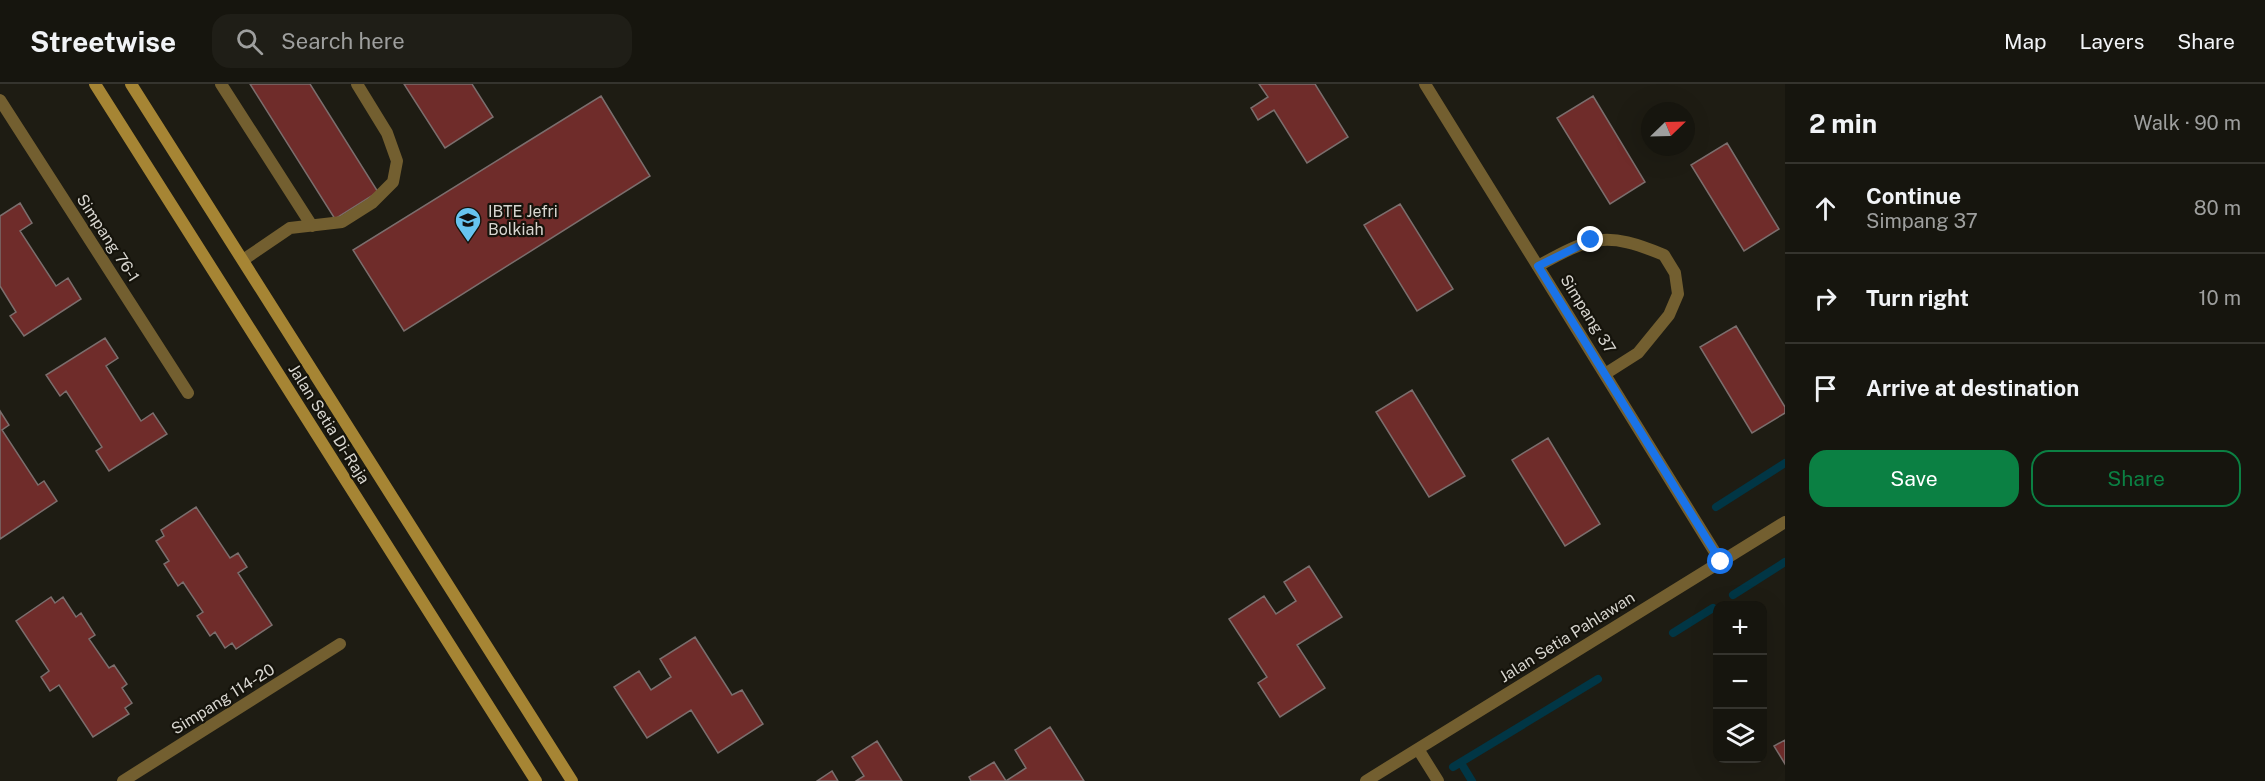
<!DOCTYPE html>
<meta charset="utf-8">
<style>
body{margin:0;font-family:"Public Sans",sans-serif;background:#1f1e17;color:#f1f3f6}
.controls{position:absolute;right:18px;bottom:18px;display:grid;overflow:hidden;border-radius:12px;box-shadow:0 6px 24px #0002}
.controls button{width:54px;height:54px;display:grid;place-items:center;padding:0;border:0;border-bottom:2px solid #35342e;background:#16150e;color:#f1f3f6;font:30px sans-serif}
.compass{position:absolute;left:1641px;top:18px;width:54px;height:54px;border-radius:50%;background:#16150e;box-shadow:0 6px 24px #0002;rotate:67deg}
.stop{position:absolute;width:18px;height:18px;margin:-14px;border:4px solid #1a73e8;border-radius:50%;background:#fff}
.stop.end{background:#1a73e8;border-color:#fff;box-shadow:0 2px 6px #0008}
.list{margin:0;padding:0;list-style:none}
h2{display:flex;justify-content:space-between;align-items:center;height:78px;margin:0;padding:0 24px;font-size:26px}
h2 small{font-size:20px;font-weight:400;color:#9e9f9e}
.list li{display:grid;grid-template-columns:39px 1fr auto;gap:18px;align-items:center;box-sizing:border-box;height:90px;padding:0 24px;border-top:2px solid #35342e}
.list b{display:block;font-size:22px;white-space:nowrap}
.list p{margin:0;font-size:20px;white-space:nowrap;color:#9e9f9e}
.list em{font-size:20px;font-style:normal;color:#9e9f9e}
.actions{display:flex;gap:12px;padding:18px 24px}
.actions a{flex:1;padding:14px 0;border:2px solid #0b8043;border-radius:18px;text-align:center;font-size:21px;color:#0b8043}
.actions .main{background:#0b8043;color:#fff}
.icon{flex:none;width:33px;height:33px;fill:none;stroke:currentColor;stroke-width:2;stroke-linecap:round;stroke-linejoin:round}
.map{position:relative;flex:none;width:1785px;height:697px;overflow:hidden}
header{display:flex;align-items:center;gap:36px;box-sizing:border-box;height:84px;padding:0 30px;background:#16150e;border-bottom:2px solid #35342e}
header strong{font-size:28px}
nav{display:flex;gap:33px;margin-inline-start:auto;font-size:21px}
.search{width:420px;height:54px;background:#1f1e17;display:flex;align-items:center;gap:15px;box-sizing:border-box;padding:0 21px;border-radius:18px;color:#9e9f9e;font-size:22px}
main{display:flex}
aside{flex:1;background:#16150e}
.map>svg:first-child{display:block}
.lines{fill:none;stroke-linecap:round;stroke-linejoin:round}
.stream{stroke:#013645;stroke-width:8}
.building{fill:#6f2c2a;stroke:#7b6e6d;stroke-width:1.5}
.lane{stroke:#735f30;stroke-width:12}
.street{stroke:#735f30;stroke-width:12}
.secondary{stroke:#a68534;stroke-width:12}
.route{stroke:#1a73e8;stroke-width:8}
.labels{text-anchor:middle;dominant-baseline:central;stroke-width:4.5;stroke-linejoin:round;paint-order:stroke}
.poi-label{font-size:16px;fill:#d8d6d0;stroke:#15130b;text-anchor:start}
.street-label{font-size:16px;fill:#d8d6d0;stroke:#15130b}
</style>
<header>
<strong>Streetwise</strong>
<div class="search"><svg class="icon" aria-label="search" viewBox="0 0 24 24"><circle cx="10" cy="10" r="6"/><path d="M15 15l6 6"/></svg>Search here</div>
<nav><a>Map</a><a>Layers</a><a>Share</a></nav>
</header>
<main>
<div class="map">
<svg width="1785" height="697" viewBox="0 0 1785 697">
<rect width="100%" height="100%" fill="#1e1c13"/>
<g class="lines">
<!-- stream -->
<path class="stream" d="M1716,423L1785,379
M1733,511L1785,478
M1673,549L1713,524
M1461,679L1472,697
M1453,683L1598,595"/>
</g>
<!-- building -->
<path class="building" d="M250,0H310L378,108L335,135Z
M404,0H472L493,33L445,64Z
M1259,0H1315L1348,53L1307,79L1274,26L1258,36L1251,24L1268,13Z
M601,12L650,92L404,247L353,166Z
M1593,12L1645,98L1610,120L1557,34Z
M1727,59L1779,145L1744,167L1691,81Z
M20,119L32,139L20,147L56,202L68,194L81,215L24,252L10,232L16,228L0,202V132Z
M1400,120L1453,205L1417,227L1364,141Z
M1736,242L1785,323V329L1752,349L1700,263Z
M105,254L118,274L106,282L141,337L153,329L167,350L109,387L96,367L102,363L66,307L60,312L46,291Z
M1412,306L1465,392L1429,413L1376,328Z
M0,327L9,341L2,346L38,401L44,397L57,417L0,455Z
M1548,354L1600,440L1565,462L1512,376Z
M196,423L230,474L238,469L247,483L238,489L272,541L236,565L232,559L225,564L215,548L210,552L197,532L203,528L183,498L178,502L164,480L169,477L156,457L164,452L161,446Z
M1309,482L1342,533L1297,561L1325,604L1280,633L1258,599L1267,593L1229,535L1264,512L1276,530L1296,517L1284,498Z
M51,513L55,519L63,513L76,533L81,529L95,551L89,555L109,584L114,581L127,600L122,604L132,619L125,624L129,630L93,653L59,601L50,607L41,593L49,587L16,537Z
M695,553L732,611L742,606L763,640L718,669L691,626L647,654L614,603L639,587L651,606L671,593L660,575Z
M1050,643L1084,697H971L969,693L994,678L1006,697L1026,684L1015,666Z
M1785,656V680L1774,662Z
M877,657L902,697H856L864,692L852,673Z
M832,687L838,697H817Z"/>
<g class="lines">
<!-- lane -->
<path class="lane" d="M221,0L312,142
M243,176L290,144L342,138L372,119L393,98L397,77L387,49L357,0
M1538,182C1592,152 1606,147 1664,171L1675,189L1678,210L1669,231L1638,269L1605,290"/>
<!-- street -->
<path class="street" d="M1425,0L1721,478
M0,16L188,309
M1418,665L1438,697
M123,697L340,560
M1366,697L1785,438"/>
<!-- secondary -->
<path class="secondary" d="M95,0L536,697
M131,0L572,697"/>
</g>
<g class="lines">
<!-- route -->
<path class="route" d="M1591,156L1538,182L1721,478"/>
</g>
<!-- icons -->
<defs>
<g id="school-pin" transform="scale(1.35)"><path d="M0 17L-7.5 6A9.5 9.5 0 1 1 7.5 6Z" fill="#67c4f0" stroke="#15130b"/><path d="M0-5L7-2L0 1L-7-2ZM-4 1L0 2.5L4 1V4Q0 6-4 4Z" fill="#111"/></g>
</defs>
<g fill-rule="evenodd">
<use href="#school-pin" x="468" y="136"/>
</g>
<g class="labels">
<!-- poi labels -->
<g class="poi-label">
<text x="488" y="127">IBTE Jefri<tspan x="488" dy="18">Bolkiah</tspan></text>
</g>
<!-- street labels -->
<g class="street-label">
<text transform="translate(108 154) rotate(57)">Simpang 76-1</text>
<text transform="translate(1588 230) rotate(58)">Simpang 37</text>
<text transform="translate(329 340) rotate(58)">Jalan Setia Di-Raja</text>
<text transform="translate(1567 553) rotate(-32)">Jalan Setia Pahlawan</text>
<text transform="translate(223 615) rotate(-32)">Simpang 114-20</text>
</g>
</g>
</svg>
<div class="controls">
<button>+</button>
<button>−</button>
<button><svg class="icon" aria-label="layers" viewBox="0 0 24 24"><path d="M12 4l9 5-9 5-9-5zM3 14l9 5 9-5"/></svg></button>
</div>
<svg class="compass" viewBox="-18 -18 36 36"><path d="M0-13l5 13h-10z" fill="#e53935"/><path d="M0 13l5-13h-10z" fill="#9e9f9e"/></svg>
<div class="stop" style="left:1721px;top:478px"></div>
<div class="stop end" style="left:1591px;top:156px"></div>
</div>
<aside>
<h2>2 min<small>Walk · 90 m</small></h2>
<ul class="list">
<li><svg class="icon" aria-label="ahead" viewBox="0 0 24 24"><path d="M12 20V5M6 11l6-6 6 6"/></svg><div><b>Continue</b><p>Simpang 37</p></div><em>80 m</em></li>
<li><svg class="icon" aria-label="right" viewBox="0 0 24 24"><path d="M7 20v-9h11M14 6l5 5-5 5"/></svg><div><b>Turn right</b></div><em>10 m</em></li>
<li><svg class="icon" aria-label="arrive" viewBox="0 0 24 24"><path d="M6 21V4h12l-3 4 3 4H6"/></svg><div><b>Arrive at destination</b></div></li>
</ul>
<div class="actions"><a class="main">Save</a><a>Share</a></div>
</aside>
</main>
